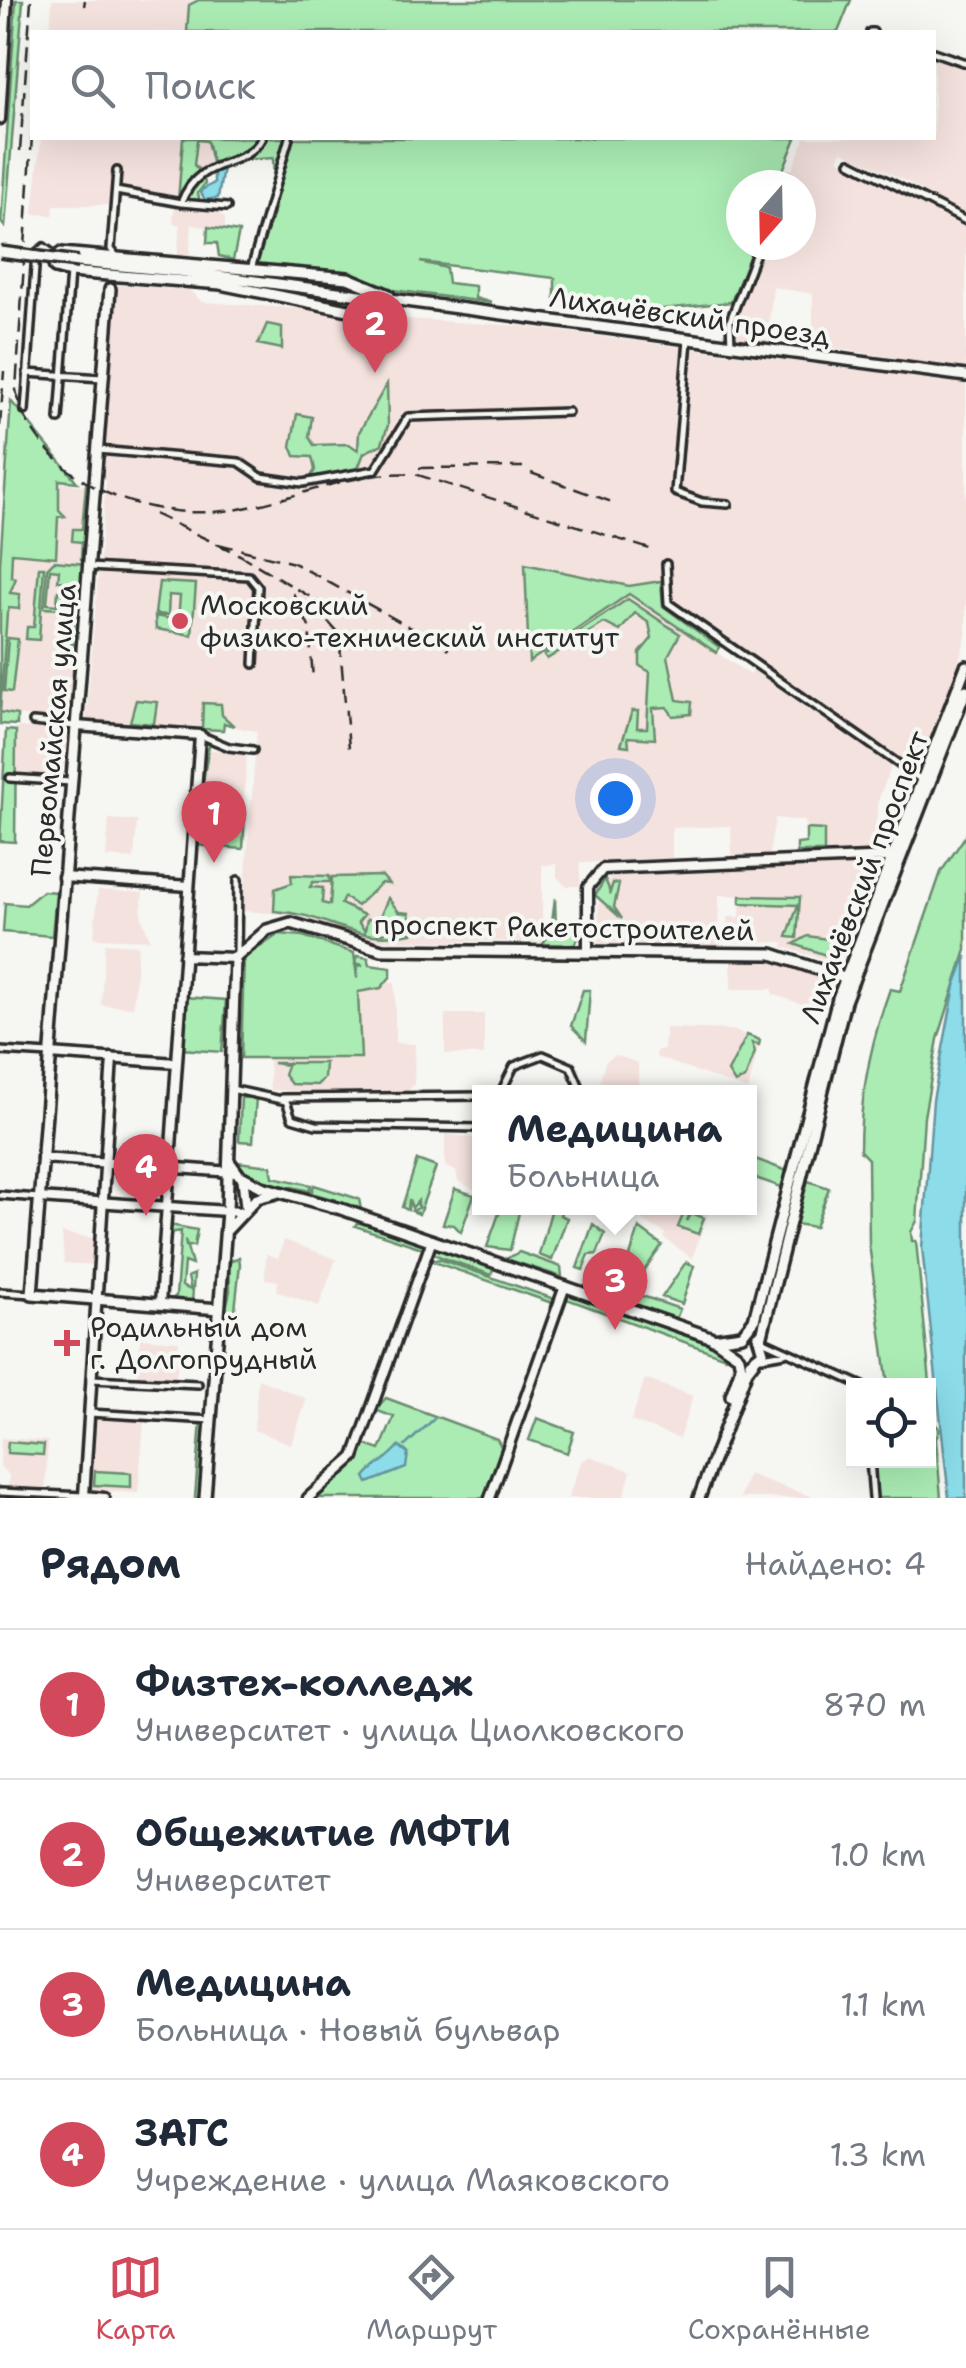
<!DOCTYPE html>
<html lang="ru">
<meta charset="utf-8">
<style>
body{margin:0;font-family:"Shantell Sans",sans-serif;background:#f6f6f7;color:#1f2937}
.controls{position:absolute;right:30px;bottom:30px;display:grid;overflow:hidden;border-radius:0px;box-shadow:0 10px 40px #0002}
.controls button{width:90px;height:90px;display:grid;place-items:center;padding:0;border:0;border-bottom:2px solid #e0e1e3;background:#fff;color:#1f2937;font:50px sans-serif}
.compass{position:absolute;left:726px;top:170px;width:90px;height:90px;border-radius:50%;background:#fff;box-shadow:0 10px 40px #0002;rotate:200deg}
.you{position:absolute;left:615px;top:798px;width:35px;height:35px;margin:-25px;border:8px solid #fff;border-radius:50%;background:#1a73e8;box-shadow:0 0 0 15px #1a73e833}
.badge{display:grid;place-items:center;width:65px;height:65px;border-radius:50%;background:#d1495b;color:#fff;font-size:32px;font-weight:700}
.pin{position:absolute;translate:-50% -82px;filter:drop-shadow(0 2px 5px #0008)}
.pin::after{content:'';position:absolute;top:52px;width:35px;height:30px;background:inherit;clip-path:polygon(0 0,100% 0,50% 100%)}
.popup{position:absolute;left:472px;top:1085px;width:285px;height:130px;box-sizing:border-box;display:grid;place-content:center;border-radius:0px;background:#fff;filter:drop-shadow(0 2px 8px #0005);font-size:32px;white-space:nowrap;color:#747a83}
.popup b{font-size:38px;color:#1f2937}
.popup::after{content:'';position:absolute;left:50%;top:100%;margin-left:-20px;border:20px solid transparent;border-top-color:#fff}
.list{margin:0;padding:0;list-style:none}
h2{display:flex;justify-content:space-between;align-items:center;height:130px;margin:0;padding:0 40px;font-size:42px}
h2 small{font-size:32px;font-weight:400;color:#747a83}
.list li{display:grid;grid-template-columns:65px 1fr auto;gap:30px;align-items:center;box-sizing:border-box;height:150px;padding:0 40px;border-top:2px solid #e0e1e3}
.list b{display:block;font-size:38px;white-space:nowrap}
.list p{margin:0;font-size:32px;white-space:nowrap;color:#747a83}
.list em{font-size:32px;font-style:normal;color:#747a83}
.icon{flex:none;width:55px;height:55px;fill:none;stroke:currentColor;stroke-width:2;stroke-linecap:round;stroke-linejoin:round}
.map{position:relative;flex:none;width:966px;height:1498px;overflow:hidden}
.search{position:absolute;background:#fff;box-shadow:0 10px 40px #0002;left:30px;right:30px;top:30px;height:110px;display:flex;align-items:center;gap:25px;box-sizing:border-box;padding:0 35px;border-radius:0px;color:#747a83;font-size:38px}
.sheet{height:730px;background:#fff}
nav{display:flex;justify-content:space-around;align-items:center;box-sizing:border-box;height:140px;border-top:2px solid #e0e1e3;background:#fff;font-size:28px;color:#747a83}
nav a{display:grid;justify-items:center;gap:5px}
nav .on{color:#d1495b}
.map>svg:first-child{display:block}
.built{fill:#f4e2de}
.green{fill:#abecb4;stroke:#6b8c70;stroke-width:2.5}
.water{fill:#8cdcea;stroke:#65959e;stroke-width:2.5}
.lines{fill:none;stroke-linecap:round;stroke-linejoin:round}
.stream{stroke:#65959e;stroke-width:2.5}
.minor-casing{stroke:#2b2b2b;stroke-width:12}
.tertiary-casing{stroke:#2b2b2b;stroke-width:15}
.secondary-casing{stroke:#2b2b2b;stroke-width:16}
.minor{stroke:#f6f6f2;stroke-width:5}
.tertiary{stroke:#f6f6f2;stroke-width:8}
.secondary{stroke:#f6f6f2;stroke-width:9}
.rail{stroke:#2b2b2b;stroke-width:2.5;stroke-dasharray:15 8;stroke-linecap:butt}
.secondary-bridge-casing{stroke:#2b2b2b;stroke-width:16;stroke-linecap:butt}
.secondary-bridge{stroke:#f6f6f2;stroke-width:9}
.poi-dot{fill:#d1495b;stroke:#f6f6f2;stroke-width:4}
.labels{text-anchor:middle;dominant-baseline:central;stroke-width:8;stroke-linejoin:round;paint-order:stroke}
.street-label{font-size:28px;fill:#2b2b2b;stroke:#f6f6f2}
.poi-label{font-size:28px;fill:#2b2b2b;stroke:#f6f6f2;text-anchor:start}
</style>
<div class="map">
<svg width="966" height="1498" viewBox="0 0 966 1498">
<rect width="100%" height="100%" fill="#f6f6f2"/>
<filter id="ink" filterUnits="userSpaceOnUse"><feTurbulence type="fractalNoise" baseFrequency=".01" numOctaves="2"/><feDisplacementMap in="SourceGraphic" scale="20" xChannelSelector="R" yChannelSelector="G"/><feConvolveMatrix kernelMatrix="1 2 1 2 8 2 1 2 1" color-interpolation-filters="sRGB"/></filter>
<g filter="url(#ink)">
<!-- built -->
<path class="built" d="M52,0H198L189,5L187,32H50Z
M934,57L966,65V218L904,180L842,151L838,159L966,229V369L813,345V294L773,287L767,342L738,337L732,325L763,245H801V185H786L805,138H934Z
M41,138H183L177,199L111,191L108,205H54L53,215L33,214Z
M203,139L210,146L212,162L202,173L194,166V144Z
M175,204L209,206L225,218V230L192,225L189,259L177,258L180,225L173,223Z
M118,285L189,290L202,302L367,313L390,323L392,318L520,326L966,384V636L954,679L915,772L670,602L669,561L663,560L661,581L629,586L525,565L629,594L750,675L754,670L891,767L879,798L873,847L868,851L825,853L824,830L806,829L805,821L775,818L769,855L732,856L731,826L672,828V858L580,863V886H566L557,877V864L542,865V942L362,940L295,915L243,911L257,731L225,725L224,732L86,722L106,481L101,477L103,453L150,458L151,451L105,446Z
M61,482L92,487L74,722L0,713L12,553L56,556Z
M18,727L68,731L64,776L15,772Z
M205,749L247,753L243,810L201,806Z
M109,819L137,821L134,859L106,857Z
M864,866L873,870L876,880L847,952L836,963L783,947L784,942L727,943V917H740V903L798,905L797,925L799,897L719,895L718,946L598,943L599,887L616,873Z
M98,890L143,893L141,915L150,940L94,938Z
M105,943L138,945L133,1007L101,1005Z
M731,959L780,961L826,977L830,990L823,1012L773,994V989H731Z
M357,982H395V1043L415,1044L414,1084L406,1093L270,1090L269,1058H361Z
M445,1014H484V1055L445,1054Z
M666,1028L732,1030L760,1040L748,1090L656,1057L657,1050H664Z
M615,1055L638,1063V1092L600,1081L605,1062Z
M445,1134L480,1139V1192L458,1181L456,1171L445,1166Z
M645,1208H710L692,1258L664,1238L665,1233L641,1220Z
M62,1233L97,1239L95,1265L64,1263Z
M284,1240L336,1259L319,1306L277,1291L278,1281L265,1279L266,1254L278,1258Z
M140,1338L179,1341L176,1383L137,1380Z
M258,1379L307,1399L291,1444L254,1430Z
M645,1379L693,1396L679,1438L631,1421Z
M92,1417L144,1420L138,1493L91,1490Z
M1,1438L48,1441L45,1490L8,1488L9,1475L0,1467Z
M590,1456L631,1471L623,1498H568L581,1462Z
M748,1474L784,1487L816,1498H740Z"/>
<!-- green -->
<path class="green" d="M16,0H23L5,227L1,222Z
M199,0H851L838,32H187L189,5Z
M183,138H796L777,185H741V245H754L731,302L635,312L555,299V278L420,262L446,268L448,283L475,286V298L492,303L393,290L354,274L256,264L275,208L273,158L212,162L207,141L197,140L194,165L203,174L205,184L198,193L200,203L178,201Z
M208,227L239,232L233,260L219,256L217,243H207Z
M219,281L356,299L343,305Z
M267,324L282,327V349L258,344Z
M387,384L388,425L382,444L364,453L357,471L310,478L315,470L312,457L295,456L291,446L297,414L312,417L309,437L314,445L349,444L358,450L359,432Z
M11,401L77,482L59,480V510L65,516L58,517L56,557L12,553L11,577L16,578L10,593L20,594L19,609L9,608L7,613L0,712L17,715V725L0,724V564Z
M86,485L92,487L86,560L81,559L82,542L72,541L73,529H82Z
M54,561L85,564L80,630H73L76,594L67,593L68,582L58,581L59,570L50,569L47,604L57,605L58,591H63L61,609L44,608L47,568Z
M525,564L629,586L661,581L663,606L719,647L717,653L629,594L529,662Z
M39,567H44L39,640L26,639L27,627H34Z
M159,582L196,584L192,635L156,629L155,616L178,620L180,596L169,595L168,615L155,614Z
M628,599L680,634L668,656L677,700L692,702L691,714L673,716L667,707L653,708L655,739L628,737L629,746L621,745L632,711H638L637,728H647L650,672L640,666V653L652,638L649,623L635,613L620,631L604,623L547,659L544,655Z
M66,633L79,634L72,721L57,720L58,714L70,715L75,644L65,643Z
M8,638L18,639L12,692L4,691Z
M136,700L157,702L154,724L130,722Z
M203,703L221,704L222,715L234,726L224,723L223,730L202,729Z
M6,730L16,731L15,842L0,841Z
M204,740L209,745L203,782L213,791L203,794L201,810L245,813L243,849L194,845Z
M806,829L824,830V852H797V844L806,843Z
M966,835V950L938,1039L924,1117L917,1221L911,1232L912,1241H916L934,1423L940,1429L936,1439L941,1498H877L872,1461L928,1460V1386L888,1385L869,1244L868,1159L860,1151C860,1096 871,1041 890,989L900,991L941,872Z
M291,875L329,876L330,882H313L310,887L323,888L322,903L330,905L332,877L382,876L389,884L381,883L357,906L344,897L341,904L364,915L358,922L365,931L367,919L375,920L376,932L384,933L389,929L380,917L388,898L399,912L409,913L412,933C349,945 332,914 274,911L275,889L292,883Z
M605,879L610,892L613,883L619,884L614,907L622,919L595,895Z
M43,891L56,892L52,936L3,932L5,903L26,905Z
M740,896L800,897L797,938L787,937L798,905L740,903Z
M555,898L556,930L574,933L582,929L575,945L543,944L551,930Z
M844,933L849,939L834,958L794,944L808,936L833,940Z
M279,934L303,936L354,953L357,978V966L363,965L356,963L357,956L369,958V965L391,968V976L381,988L358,992L361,1058H241L244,958Z
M583,990H590L586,1041L571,1026Z
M184,997L226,1000L222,1052L181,1049Z
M747,1035L760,1040L759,1045L752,1043L755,1052L745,1079L735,1083L728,1072Z
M273,1063H325L324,1078L317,1085L291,1084L284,1075L287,1065Z
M256,1097L253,1142L239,1141L241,1098Z
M750,1157L787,1171L781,1187L750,1176Z
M417,1160L436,1167L419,1214L412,1211L418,1208V1201L412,1208L409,1199L408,1210L402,1207Z
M237,1162L271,1166L273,1177L311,1185L309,1191C285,1184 251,1185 237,1162Z
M808,1181L829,1188L815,1227L795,1224Z
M314,1185L359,1199L361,1210L432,1235L325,1199L336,1200L311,1193Z
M455,1189L474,1195L461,1232L454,1225L443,1224Z
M501,1208H520L510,1250L487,1247Z
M552,1208H562L560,1215L567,1218L552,1260L539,1255Z
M686,1208H692L687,1221L692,1213L704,1218L698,1234L678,1227Z
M360,1220L423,1241L425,1249L355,1226Z
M593,1224L605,1234L597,1254L589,1255L583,1270L577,1268Z
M170,1225L197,1230L194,1246H186L185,1240L192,1265L184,1262L182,1286L191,1290L188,1277L194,1274L192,1303L169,1301L176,1296L181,1231L169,1233Z
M639,1228L662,1245L632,1288L621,1284Z
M435,1247L494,1267L491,1275L430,1253Z
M519,1252L561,1267L562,1277L506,1259Z
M229,1257L232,1261L239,1257L240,1264L235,1310L228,1317L233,1322L228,1326L223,1321L230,1291Z
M439,1259L557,1300L552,1315V1303L431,1261Z
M686,1262L694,1266L682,1304L662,1297Z
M590,1278L680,1309L676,1319L587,1288Z
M569,1294L720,1348L727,1351L725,1357L567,1299Z
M386,1398L497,1439L504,1452L488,1498H318L354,1464L363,1444L380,1450L394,1417L375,1410Z
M537,1418L574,1432L567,1453L529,1440Z
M201,1421L208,1422L201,1498H195Z
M8,1442L44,1445L43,1455L7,1453Z
M95,1471L131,1473V1487L94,1485Z"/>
<!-- water -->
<path class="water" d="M223,168L218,198L205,200L200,191L214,183V170Z
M966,956V1498H949L922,1248L933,1100L955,986Z
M399,1446L408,1453L406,1468L368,1483L365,1477C375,1464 388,1460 399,1446Z"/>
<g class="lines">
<!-- stream -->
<path class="stream" d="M405,1446L436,1417"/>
<!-- minor casing -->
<g class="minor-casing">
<path id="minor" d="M870,32H873
M934,52L966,63
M850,162L966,221
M783,185L787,176
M116,191L181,203C200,153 243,172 262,138
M181,203L227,207
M116,256L111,249L117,171
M251,269L289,138
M688,340L675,492L702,502L728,504
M731,345L730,321L759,245
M27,373L102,378
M25,411L36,253L44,247L55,255
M59,419L70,272
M98,450L239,462L261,477L303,483L375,470L408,417L568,412
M666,564L668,603L923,781
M89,567L249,576L258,587L254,664
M33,722L75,726
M200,735L229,747L253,750
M10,778L71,782
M237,952L238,880
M0,1051L50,1054
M231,1089L286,1101L292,1118L316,1125L480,1128
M501,1092L514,1066L543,1055L571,1067L582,1092
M282,1098L480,1096
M0,1195L39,1198
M0,1292L32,1294
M762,1340L863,1386
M762,1357L785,1353
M91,1379L198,1384
M89,1413L211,1420
M870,1460L873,1498
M0,1492L84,1496"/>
</g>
<!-- tertiary casing -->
<g class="tertiary-casing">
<path id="tertiary" d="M0,119L7,0
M76,726L200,735L160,1304
M63,877L189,886
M588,951V887L603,869L892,857
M184,956L235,958
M50,1054L177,1063
M42,1158L232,1172
M39,1198L241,1212
M104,1498L84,1496L112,1058
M308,1498L354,1457L432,1240
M490,1498L565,1286"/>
</g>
<!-- secondary casing -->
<g class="secondary-casing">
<path id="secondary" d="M78,262L188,272L966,376
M215,283L353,311L396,303
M221,284L70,272L55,268L52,260L61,253L348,278L389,295
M110,289L32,1294L219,1309
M229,1161L239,1175L262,1187L341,1209L713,1338L736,1354
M243,1179L246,1207
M227,1230L257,1198L276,1193
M713,1339L742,1335L754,1320L838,998L966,666
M761,1339L845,1001L966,690
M750,1362L763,1352L758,1336
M731,1396L741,1367L739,1357
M205,1498L227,1211L235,958L267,930L291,923L382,950L772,954L853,981
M699,1498L747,1370L754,1361"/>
</g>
<!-- minor -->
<use href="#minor" class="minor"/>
<!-- tertiary -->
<use href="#tertiary" class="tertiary"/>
<!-- secondary -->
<use href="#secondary" class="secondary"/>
<!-- rail -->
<path class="rail" d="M84,6L85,0
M32,136L16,390C23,423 44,450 70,471C116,507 186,520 244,508C302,497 354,470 415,474L656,551
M20,151L31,0
M0,426L4,371
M419,468L523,467
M531,473L612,502
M154,514L240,555L332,610
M218,544L294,563L449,649
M293,593L309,627L313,679
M313,605L339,634L349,748"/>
<!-- secondary-bridge casing -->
<g class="secondary-bridge-casing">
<path id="secondary-bridge" d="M0,252L78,262"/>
</g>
<!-- secondary-bridge -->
<use href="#secondary-bridge" class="secondary-bridge"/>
</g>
</g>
<!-- markers -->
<g class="poi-dot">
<circle cx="180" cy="621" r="10"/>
<path d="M62 1328h10v10h10v10h-10v10h-10v-10h-10v-10h10z"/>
</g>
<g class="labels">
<!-- street labels -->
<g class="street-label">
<text transform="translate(690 316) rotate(8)">Лихачёвский проезд</text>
<text transform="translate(53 730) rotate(-85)">Первомайская улица</text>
<text transform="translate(864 877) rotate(-69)">Лихачёвский проспект</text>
<text transform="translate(564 927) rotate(1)">проспект Ракетостроителей</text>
</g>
<!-- poi labels -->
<g class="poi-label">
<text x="200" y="605">Московский<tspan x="200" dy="32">физико-технический институт</tspan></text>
<text x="90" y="1327">Родильный дом<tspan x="90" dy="32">г. Долгопрудный</tspan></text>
</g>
</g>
</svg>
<div class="controls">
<button><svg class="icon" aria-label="locate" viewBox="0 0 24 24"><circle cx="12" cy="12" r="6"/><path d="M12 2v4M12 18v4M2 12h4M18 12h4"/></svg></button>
</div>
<svg class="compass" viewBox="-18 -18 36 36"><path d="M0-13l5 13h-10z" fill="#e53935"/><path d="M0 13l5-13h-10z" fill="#747a83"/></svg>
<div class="you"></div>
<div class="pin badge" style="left:214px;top:863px">1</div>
<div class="pin badge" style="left:375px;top:373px">2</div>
<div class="pin badge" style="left:615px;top:1330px">3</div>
<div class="popup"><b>Медицина</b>Больница</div>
<div class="pin badge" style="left:146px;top:1216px">4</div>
<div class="search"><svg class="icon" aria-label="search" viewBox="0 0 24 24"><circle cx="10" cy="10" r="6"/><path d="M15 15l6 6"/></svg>Поиск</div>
</div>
<section class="sheet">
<h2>Рядом<small>Найдено: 4</small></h2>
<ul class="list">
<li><span class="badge">1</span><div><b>Физтех-колледж</b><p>Университет · улица Циолковского</p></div><em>870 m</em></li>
<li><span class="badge">2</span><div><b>Общежитие МФТИ</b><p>Университет</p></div><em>1.0 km</em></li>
<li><span class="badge">3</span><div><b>Медицина</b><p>Больница · Новый бульвар</p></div><em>1.1 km</em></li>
<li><span class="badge">4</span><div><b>ЗАГС</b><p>Учреждение · улица Маяковского</p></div><em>1.3 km</em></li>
</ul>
</section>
<nav>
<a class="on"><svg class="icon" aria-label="map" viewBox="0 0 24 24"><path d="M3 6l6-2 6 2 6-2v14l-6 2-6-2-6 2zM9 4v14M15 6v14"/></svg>Карта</a>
<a><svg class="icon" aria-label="directions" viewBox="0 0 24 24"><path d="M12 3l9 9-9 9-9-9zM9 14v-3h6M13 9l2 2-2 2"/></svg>Маршрут</a>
<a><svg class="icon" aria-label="saved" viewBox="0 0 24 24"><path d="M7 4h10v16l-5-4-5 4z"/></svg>Сохранённые</a>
</nav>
